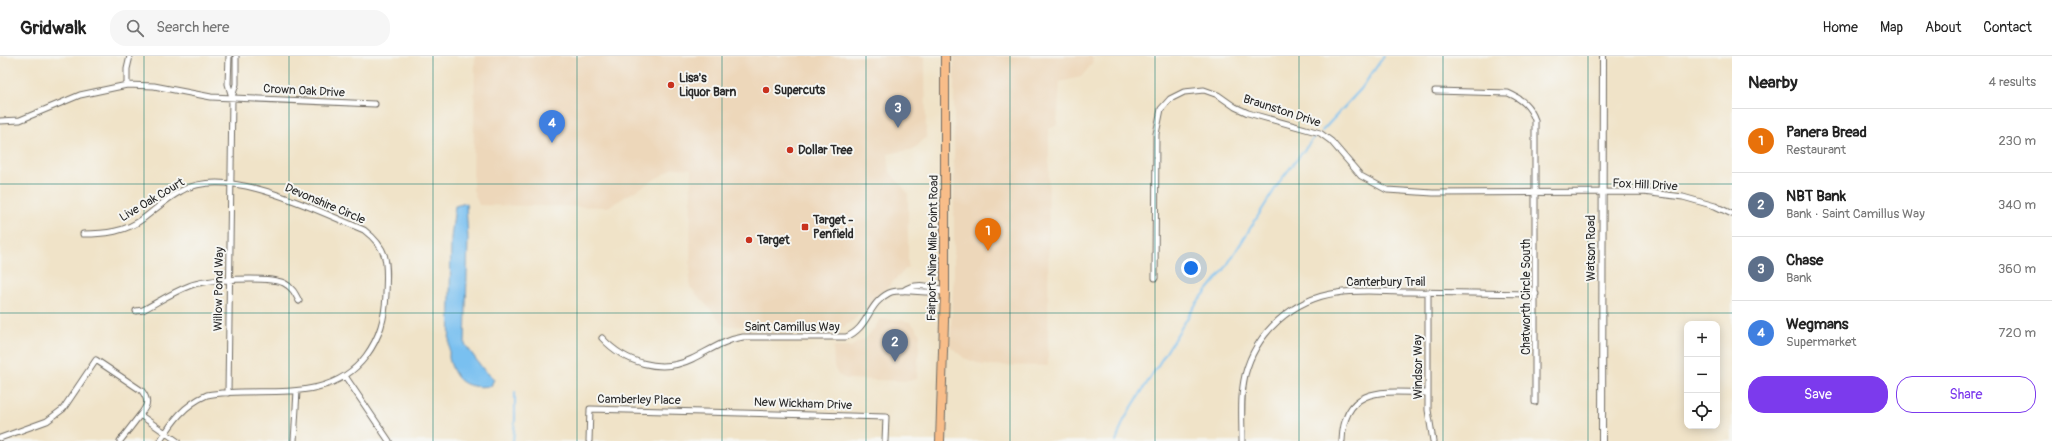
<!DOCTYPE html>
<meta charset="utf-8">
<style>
body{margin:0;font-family:Pangolin,sans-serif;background:#f6f6f6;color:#222}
.controls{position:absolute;right:12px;bottom:12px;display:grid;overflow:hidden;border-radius:8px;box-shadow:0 2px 10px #0003}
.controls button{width:36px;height:36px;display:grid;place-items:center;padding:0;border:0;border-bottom:1px solid #e0e0e0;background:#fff;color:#222;font:20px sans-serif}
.you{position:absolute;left:1191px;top:212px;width:14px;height:14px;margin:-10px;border:3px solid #fff;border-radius:50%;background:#1a73e8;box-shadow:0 0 0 6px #1a73e833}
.badge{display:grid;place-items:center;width:26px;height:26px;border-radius:50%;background:#7c3aed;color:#fff;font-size:13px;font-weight:700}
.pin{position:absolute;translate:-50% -33px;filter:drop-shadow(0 1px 2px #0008)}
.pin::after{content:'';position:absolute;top:21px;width:14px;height:12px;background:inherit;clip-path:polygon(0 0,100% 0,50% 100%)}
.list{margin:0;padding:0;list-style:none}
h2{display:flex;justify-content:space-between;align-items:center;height:52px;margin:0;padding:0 16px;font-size:17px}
h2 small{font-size:13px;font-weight:400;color:#767676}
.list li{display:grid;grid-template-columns:26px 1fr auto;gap:12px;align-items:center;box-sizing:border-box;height:64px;padding:0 16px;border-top:1px solid #e0e0e0}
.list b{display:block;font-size:15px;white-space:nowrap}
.list p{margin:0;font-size:13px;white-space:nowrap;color:#767676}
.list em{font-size:13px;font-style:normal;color:#767676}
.actions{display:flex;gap:8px;padding:12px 16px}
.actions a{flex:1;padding:9px 0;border:1px solid #7c3aed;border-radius:16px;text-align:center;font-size:14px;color:#7c3aed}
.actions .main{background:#7c3aed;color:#fff}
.icon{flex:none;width:22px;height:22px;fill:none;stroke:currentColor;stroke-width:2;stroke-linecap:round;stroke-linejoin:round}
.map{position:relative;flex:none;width:1732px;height:385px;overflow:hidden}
header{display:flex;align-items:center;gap:24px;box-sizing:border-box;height:56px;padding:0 20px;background:#fff;border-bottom:1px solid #e0e0e0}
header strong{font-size:19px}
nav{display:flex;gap:22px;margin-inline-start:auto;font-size:14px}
.search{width:280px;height:36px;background:#f6f6f6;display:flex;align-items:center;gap:10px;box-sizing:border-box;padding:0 14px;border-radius:16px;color:#767676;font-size:15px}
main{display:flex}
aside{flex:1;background:#fff}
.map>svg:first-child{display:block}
.built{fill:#edd7ba}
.water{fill:#79c0f0;stroke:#52768e}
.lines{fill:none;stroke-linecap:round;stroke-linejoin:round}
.stream{stroke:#79c0f0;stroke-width:2}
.minor-casing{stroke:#706b62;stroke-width:7}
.tertiary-casing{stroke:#706b62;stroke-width:8}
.primary-casing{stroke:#706b62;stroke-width:10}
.minor{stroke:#fff;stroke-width:5}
.tertiary{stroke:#fff;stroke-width:6}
.primary{stroke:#f8bd89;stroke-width:8}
.grid{fill:none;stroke:#0f766e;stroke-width:1;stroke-opacity:0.55}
.poi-dot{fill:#c8321e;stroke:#f6f6f2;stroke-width:1.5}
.labels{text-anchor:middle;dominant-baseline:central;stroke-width:4;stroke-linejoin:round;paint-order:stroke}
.poi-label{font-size:12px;font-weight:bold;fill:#2b2b2b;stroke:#f6f6f2;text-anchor:start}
.street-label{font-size:12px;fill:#2b2b2b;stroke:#f6f6f2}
</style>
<header>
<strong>Gridwalk</strong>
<div class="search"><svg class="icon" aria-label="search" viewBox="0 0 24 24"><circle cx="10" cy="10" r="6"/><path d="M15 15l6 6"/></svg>Search here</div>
<nav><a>Home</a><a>Map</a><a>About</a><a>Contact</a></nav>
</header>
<main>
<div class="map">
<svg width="1732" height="385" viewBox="0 0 1732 385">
<rect width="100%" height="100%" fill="#f6f6f2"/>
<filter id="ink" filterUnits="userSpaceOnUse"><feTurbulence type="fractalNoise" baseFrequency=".025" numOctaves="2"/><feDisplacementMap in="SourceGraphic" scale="8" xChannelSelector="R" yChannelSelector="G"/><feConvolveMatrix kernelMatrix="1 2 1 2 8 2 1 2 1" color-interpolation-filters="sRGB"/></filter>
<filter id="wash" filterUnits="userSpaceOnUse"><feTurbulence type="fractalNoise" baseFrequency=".012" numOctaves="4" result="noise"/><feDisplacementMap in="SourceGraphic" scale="16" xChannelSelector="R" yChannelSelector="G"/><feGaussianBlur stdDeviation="0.9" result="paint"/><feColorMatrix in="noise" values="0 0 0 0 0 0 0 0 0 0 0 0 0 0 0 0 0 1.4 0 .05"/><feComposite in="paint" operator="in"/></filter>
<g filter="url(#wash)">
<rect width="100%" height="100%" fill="#f0e3c8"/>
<!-- built -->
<path class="built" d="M475,0H925L926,81L914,93L888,98L890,116L908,137V211L854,264L843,271L725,270L690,231L691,113L674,112L608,151L479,149L473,134Z
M954,0H1093L1092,8L1081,21L1060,26L1057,69L1049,73L1048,310L982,309L964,302L950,290L954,217Z
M880,263L902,264L910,266L915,271L920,278L917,322L910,325L846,323L838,319L834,310L833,291H850L865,283L874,273Z"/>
<!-- water -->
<path class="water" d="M466,147L468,183L465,288L483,313L494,323L491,330C466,333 455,326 449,302L451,182L455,150Z"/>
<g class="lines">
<!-- stream -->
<path class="stream" d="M1322,75L1361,33L1384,0
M513,385L515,363V336
M1116,385L1124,364L1196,248L1224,214L1280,125L1316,79"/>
</g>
</g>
<g filter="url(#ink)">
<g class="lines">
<!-- minor casing -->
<g class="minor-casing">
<path id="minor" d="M127,29V13L130,0
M1435,35L1508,37C1522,43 1530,50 1535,64V346
M232,41L236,28V0
M0,65L20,64L80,39L127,29L154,30L211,41L375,48
M83,178C105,178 126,176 144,162C156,153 167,142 181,135C229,108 317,155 364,174C390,194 387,208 386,238C385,262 380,281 366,300C328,351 260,329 207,339C184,349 173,365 160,385
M1155,222L1156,78L1161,53L1170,43L1184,36L1204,34L1218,39L1235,51L1248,57L1320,77L1331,85L1361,120L1387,134L1433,137L1643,136L1683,141L1715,150L1732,158
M903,235C914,226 931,230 944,234
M1428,236V354L1433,385
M136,255L143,254C158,246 173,236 189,230C205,223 268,220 284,227C292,231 295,237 299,245
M602,282C625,307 661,318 692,303C710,294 724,284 743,281H846C869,272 867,248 889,237C902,231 928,239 945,235
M345,320L389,385
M228,337L232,41L228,28L229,0
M0,382L47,365L63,353L96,304L142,335C149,345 148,349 140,359L177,385
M120,385L140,359
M294,385L297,335
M589,385L590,353L886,361L885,385
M1242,385C1242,363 1240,340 1245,319C1256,276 1293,243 1337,237C1360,233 1385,236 1409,236C1451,237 1494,237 1536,238
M1342,385C1344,328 1385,336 1428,337"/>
</g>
<!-- tertiary casing -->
<g class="tertiary-casing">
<path id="tertiary" d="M1602,385L1603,0"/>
</g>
<!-- primary casing -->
<g class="primary-casing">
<path id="primary" d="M940,385L945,235V0"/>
</g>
<!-- minor -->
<use href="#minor" class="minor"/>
<!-- tertiary -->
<use href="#tertiary" class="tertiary"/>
<!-- primary -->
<use href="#primary" class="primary"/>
</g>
</g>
<!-- grid -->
<path class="grid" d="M144,0V385M289,0V385M433,0V385M577,0V385M722,0V385M866,0V385M1010,0V385M1155,0V385M1299,0V385M1443,0V385M1588,0V385M0,128H1732M0,257H1732"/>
<!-- markers -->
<g class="poi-dot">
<circle cx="671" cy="29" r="4"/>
<circle cx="766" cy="34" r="4"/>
<circle cx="790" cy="94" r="4"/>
<rect x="801" y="167" width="8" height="8" rx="2"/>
<circle cx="749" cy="184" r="4"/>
</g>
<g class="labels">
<!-- poi labels -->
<g class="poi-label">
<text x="679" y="22">Lisa's<tspan x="679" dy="14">Liquor Barn</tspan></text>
<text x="774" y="34">Supercuts</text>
<text x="798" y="94">Dollar Tree</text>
<text x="813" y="164">Target -<tspan x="813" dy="14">Penfield</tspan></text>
<text x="757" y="184">Target</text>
</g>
<!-- street labels -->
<g class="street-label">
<text transform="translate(304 35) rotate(3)">Crown Oak Drive</text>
<text transform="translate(1282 55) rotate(18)">Braunston Drive</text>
<text transform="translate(1645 129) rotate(3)">Fox Hill Drive</text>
<text transform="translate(152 144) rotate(-31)">Live Oak Court</text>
<text transform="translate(325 148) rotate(23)">Devonshire Circle</text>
<text transform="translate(933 192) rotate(-89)">Fairport-Nine Mile Point Road</text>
<text transform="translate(1591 192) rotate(-90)">Watson Road</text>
<text x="1386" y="226">Canterbury Trail</text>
<text transform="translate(219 233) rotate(-89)">Willow Pond Way</text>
<text transform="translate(1526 241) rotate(-90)">Chatworth Circle South</text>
<text x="792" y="271">Saint Camillus Way</text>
<text transform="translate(1418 311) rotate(-90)">Windsor Way</text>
<text transform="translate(639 344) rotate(1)">Camberley Place</text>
<text transform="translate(803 348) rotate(2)">New Wickham Drive</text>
</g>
</g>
</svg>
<div class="controls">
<button>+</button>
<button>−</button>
<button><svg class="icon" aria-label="locate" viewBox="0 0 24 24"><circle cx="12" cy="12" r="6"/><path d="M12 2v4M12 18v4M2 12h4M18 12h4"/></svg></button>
</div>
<div class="you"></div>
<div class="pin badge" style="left:988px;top:195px;background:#e8710a">1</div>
<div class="pin badge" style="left:895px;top:306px;background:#5c6f8a">2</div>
<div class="pin badge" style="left:898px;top:72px;background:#5c6f8a">3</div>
<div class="pin badge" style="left:552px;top:87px;background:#3f7fe0">4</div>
</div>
<aside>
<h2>Nearby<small>4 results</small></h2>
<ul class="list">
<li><span class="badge" style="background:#e8710a">1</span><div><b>Panera Bread</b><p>Restaurant</p></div><em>230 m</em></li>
<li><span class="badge" style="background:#5c6f8a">2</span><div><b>NBT Bank</b><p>Bank · Saint Camillus Way</p></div><em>340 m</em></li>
<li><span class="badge" style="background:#5c6f8a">3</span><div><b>Chase</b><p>Bank</p></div><em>360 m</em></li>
<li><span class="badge" style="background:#3f7fe0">4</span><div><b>Wegmans</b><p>Supermarket</p></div><em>720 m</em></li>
</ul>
<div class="actions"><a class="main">Save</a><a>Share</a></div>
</aside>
</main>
